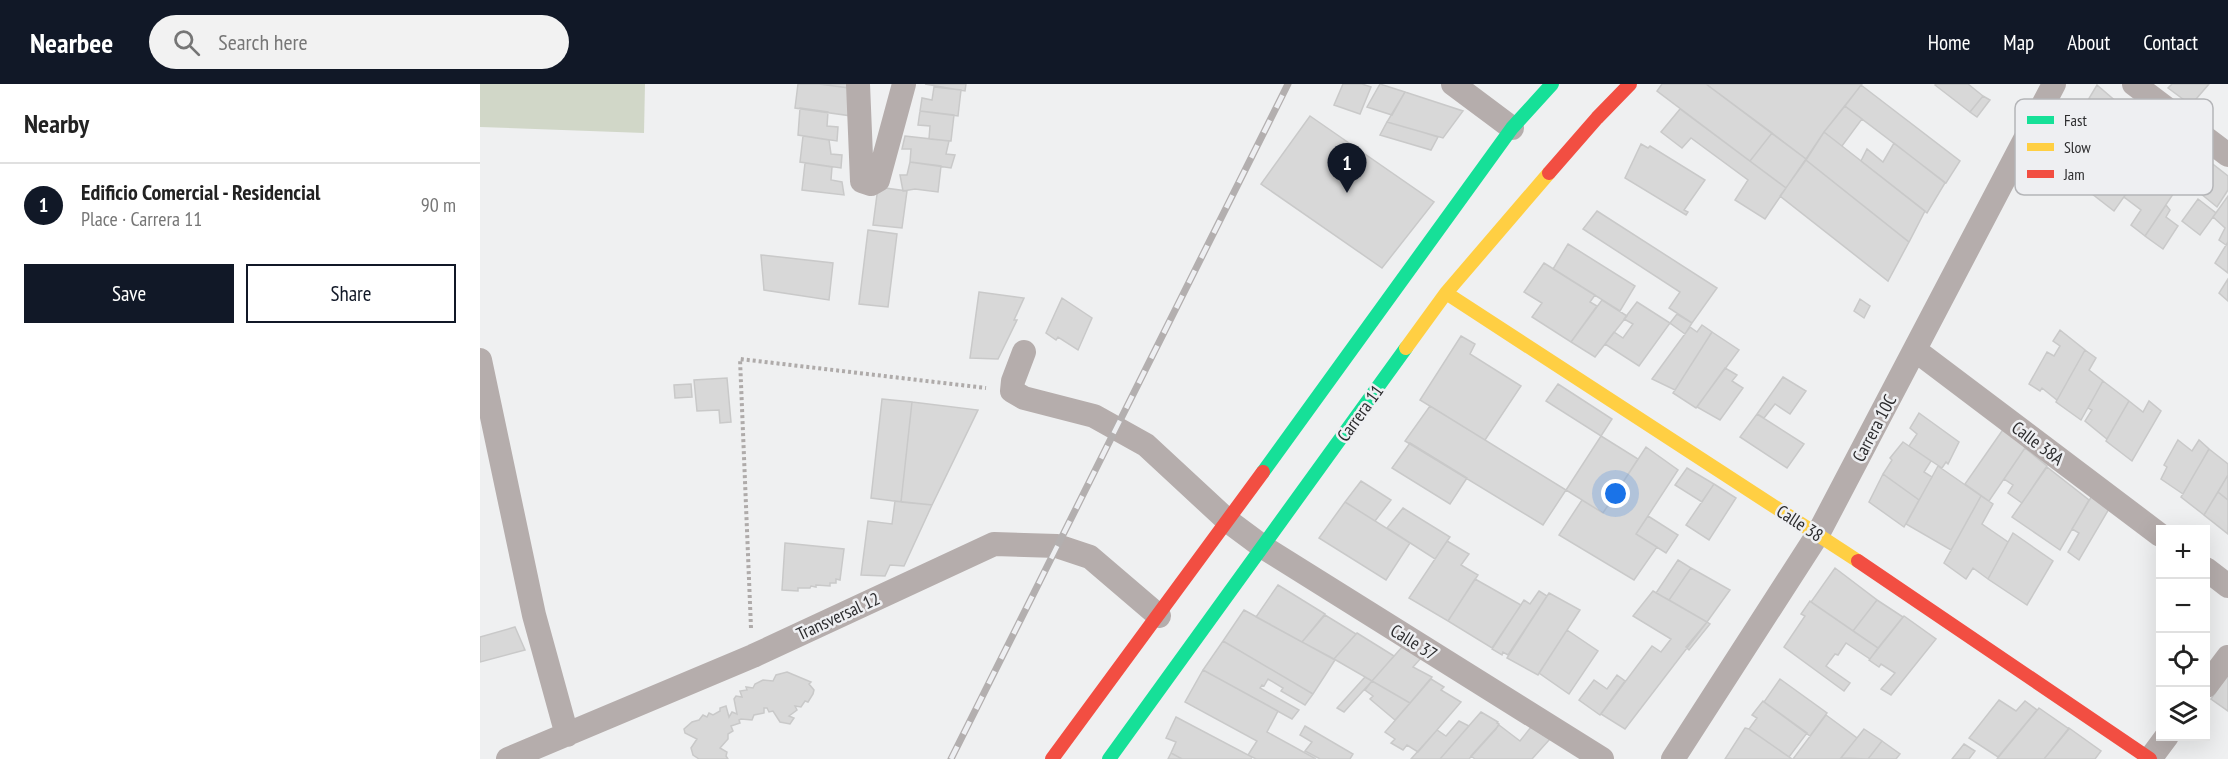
<!DOCTYPE html>
<meta charset="utf-8">
<style>
body{margin:0;font-family:"PT Sans Narrow",sans-serif;background:#f2f2f2;color:#222}
.controls{position:absolute;right:18px;bottom:18px;display:grid;overflow:hidden;border-radius:0px;box-shadow:0 6px 24px #0002}
.controls button{width:54px;height:54px;display:grid;place-items:center;padding:0;border:0;border-bottom:2px solid #e0e0e0;background:#fff;color:#222;font:30px sans-serif}
.you{position:absolute;left:1136px;top:410px;width:21px;height:21px;margin:-15px;border:4px solid #fff;border-radius:50%;background:#1a73e8;box-shadow:0 0 0 9px #1a73e833}
.badge{display:grid;place-items:center;width:39px;height:39px;border-radius:50%;background:#111827;color:#fff;font-size:20px;font-weight:700}
.pin{position:absolute;translate:-50% -50px;filter:drop-shadow(0 2px 3px #0008)}
.pin::after{content:'';position:absolute;top:32px;width:21px;height:18px;background:inherit;clip-path:polygon(0 0,100% 0,50% 100%)}
.list{margin:0;padding:0;list-style:none}
h2{display:flex;justify-content:space-between;align-items:center;height:78px;margin:0;padding:0 24px;font-size:26px}
h2 small{font-size:20px;font-weight:400;color:#767676}
.list li{display:grid;grid-template-columns:39px 1fr auto;gap:18px;align-items:center;box-sizing:border-box;height:84px;padding:0 24px;border-top:2px solid #e0e0e0}
.list b{display:block;font-size:22px;white-space:nowrap}
.list p{margin:0;font-size:20px;white-space:nowrap;color:#767676}
.list em{font-size:20px;font-style:normal;color:#767676}
.actions{display:flex;gap:12px;padding:18px 24px}
.actions a{flex:1;padding:14px 0;border:2px solid #111827;border-radius:0px;text-align:center;font-size:21px;color:#111827}
.actions .main{background:#111827;color:#fff}
.icon{flex:none;width:33px;height:33px;fill:none;stroke:currentColor;stroke-width:2;stroke-linecap:round;stroke-linejoin:round}
.map{position:relative;flex:none;width:1748px;height:675px;overflow:hidden}
header{display:flex;align-items:center;gap:36px;box-sizing:border-box;height:84px;padding:0 30px;background:#111827;color:#fff}
header strong{font-size:28px}
nav{display:flex;gap:33px;margin-inline-start:auto;font-size:21px}
.search{width:420px;height:54px;background:#f2f2f2;display:flex;align-items:center;gap:15px;box-sizing:border-box;padding:0 21px;border-radius:33px;color:#767676;font-size:22px}
main{display:flex}
aside{flex:1;background:#fff}
.map>svg:first-child{display:block}
.green{fill:#d1d7c8}
.building{fill:#d8d8d8;stroke:#c9c9c9;stroke-width:1.5}
.lines{fill:none;stroke-linecap:round;stroke-linejoin:round}
.path{stroke:#afabaa;stroke-width:4;stroke-dasharray:3 3;stroke-linecap:butt}
.street{stroke:#b5adac;stroke-width:24}
.fast{stroke:#16e098;stroke-width:14}
.slow{stroke:#ffcf43;stroke-width:14}
.jam{stroke:#f24e42;stroke-width:14}
.rail-casing{stroke:#b3afaf;stroke-width:7}
.rail{stroke:#eeeff2;stroke-width:4.5;stroke-dasharray:14;stroke-linecap:butt}
.labels{text-anchor:middle;dominant-baseline:central;stroke-width:5;stroke-linejoin:round;paint-order:stroke}
.street-label{font-size:18px;fill:#2d2d2f;stroke:#eeeff2}
.key{fill:#eeeff2;stroke:#b4b5b8;stroke-width:1.5}
.key-label{font-size:16px;fill:#2d2d2f}
</style>
<header>
<strong>Nearbee</strong>
<div class="search"><svg class="icon" aria-label="search" viewBox="0 0 24 24"><circle cx="10" cy="10" r="6"/><path d="M15 15l6 6"/></svg>Search here</div>
<nav><a>Home</a><a>Map</a><a>About</a><a>Contact</a></nav>
</header>
<main>
<aside>
<h2>Nearby<small></small></h2>
<ul class="list">
<li><span class="badge">1</span><div><b>Edificio Comercial - Residencial</b><p>Place · Carrera 11</p></div><em>90 m</em></li>
</ul>
<div class="actions"><a class="main">Save</a><a>Share</a></div>
</aside>
<div class="map">
<svg width="1748" height="675" viewBox="0 0 1748 675">
<rect width="100%" height="100%" fill="#eff0f1"/>
<!-- green -->
<path class="green" d="M0,0H165L164,49L0,43Z"/>
<!-- building -->
<path class="building" d="M318,0H339L369,4L372,32L315,24Z
M339,0H369V4Z
M445,0H486L485,7Z
M863,0H882L891,3L880,30L854,21Z
M900,0L925,8L912,31L887,23Z
M1182,0H1226L1292,49L1270,77L1177,7Z
M1226,0H1382L1344,48L1326,75Z
M1456,0H1488L1503,12L1490,28L1455,1Z
M1692,0H1729L1711,21L1688,4Z
M1381,1L1480,77L1466,99L1365,22Z
M1617,1L1646,26L1598,99L1571,78Z
M454,3L481,6L478,32L440,27L442,14L452,16Z
M925,8L983,27L963,54L907,38Z
M1503,12L1510,16L1497,33L1490,28Z
M1365,22L1382,35L1362,62L1344,48Z
M320,24L348,28L347,42L358,43L357,57L318,51Z
M1648,24L1680,49L1678,51L1683,55L1650,104L1628,88L1624,94L1646,110L1634,127L1598,99Z
M1200,25L1306,104L1285,135L1255,116L1268,96L1211,54L1202,64L1181,48Z
M440,27L474,31L471,57L449,55L450,42L438,41Z
M830,32L954,118L902,184L781,100Z
M907,38L942,48L958,53L951,66L900,51Z
M1344,48L1445,127L1429,158L1326,76Z
M1292,49L1326,75L1306,104L1270,77Z
M323,52L349,56L351,70L362,71L361,84L320,78Z
M425,52L469,57L466,70L475,71L471,84L430,78L431,65H422Z
M1683,54L1714,79L1665,152L1651,141L1661,126L1644,113Z
M1414,59L1465,99L1447,129L1381,77L1387,65L1403,78Z
M1161,60L1168,64L1170,62L1225,96L1204,126L1208,128L1206,131L1145,94Z
M1720,70L1748,92V106L1737,123L1703,95Z
M1326,76L1429,158L1408,197L1300,112Z
M430,78L461,82L458,108L435,105L423,107L420,91H427Z
M325,79L352,83L351,96L362,98L364,111L322,106Z
M398,103L427,107L422,144L393,141Z
M1748,112V158L1746,161L1739,156L1745,144L1733,133Z
M1718,115L1736,129L1720,151L1702,137Z
M1686,121L1690,126L1686,133L1698,142L1683,165L1665,152Z
M1117,127L1237,204L1212,239L1189,224L1200,208L1103,145Z
M388,146L417,150L408,223L379,220Z
M1748,158V189L1735,179Z
M1088,160L1155,202L1140,227L1073,185Z
M281,171L353,179L349,216L284,206Z
M1064,179L1115,211L1110,218L1117,222L1091,258L1052,233L1062,219L1044,208Z
M1748,195V217L1739,209Z
M499,208L544,214L534,236H537L518,275L490,274Z
M582,214L612,234L598,266L578,253L576,256L566,249Z
M1380,215L1390,222L1384,234L1374,227Z
M1122,216L1147,232L1115,273L1091,258Z
M1157,218L1190,239L1159,282L1125,260L1134,248L1143,254L1153,240L1144,235Z
M1197,230L1212,239L1205,250L1190,239Z
M1222,241L1232,248L1195,306L1172,295L1210,243L1217,248Z
M1580,246L1605,266L1577,316L1562,304L1560,307L1549,300L1567,268L1574,272L1580,262L1573,257Z
M1232,248L1259,266L1216,324L1193,309Z
M981,252L995,260L990,270L1041,302L1005,356L940,316Z
M1605,266L1616,274L1609,286L1623,297L1601,336L1576,318Z
M1245,284L1257,291L1252,297L1263,304L1240,336L1217,323Z
M1303,293L1326,307L1310,330L1295,320L1284,334L1277,330Z
M247,294L251,338L240,339L239,326L217,327L214,296Z
M1623,297L1649,317L1627,355L1605,337L1612,326L1608,324Z
M211,300L212,313L195,314L194,301Z
M1078,300L1132,335L1121,352L1066,317Z
M402,315L432,318L421,418L391,414Z
M1649,317L1663,328L1669,317L1681,327L1652,377L1626,357Z
M432,318L498,326L452,421L421,418Z
M950,322L1086,406L1063,441L925,357Z
M1439,329L1479,358L1468,380L1466,378L1462,384L1429,362L1437,350L1430,344Z
M1277,330L1324,360L1307,384L1260,353Z
M1529,337L1545,364L1509,417L1485,400Z
M1121,352L1158,375L1123,429L1086,406Z
M1698,356L1712,367L1719,356L1729,365L1703,410L1681,395L1687,383L1684,381Z
M1423,358L1451,377L1444,388L1452,393L1439,416L1403,390L1412,376L1410,374Z
M930,359L987,394L970,420L912,384Z
M1166,363L1198,386L1156,450L1177,463L1154,496L1079,451L1102,416L1123,429Z
M1545,364L1567,382L1542,419L1528,409L1533,401L1524,395Z
M1729,365L1748,380V391L1724,431L1701,413Z
M1458,382L1501,412L1471,466L1426,440Z
M1567,383L1609,416L1580,466L1532,433Z
M1207,384L1234,400L1222,418L1195,401Z
M1403,390L1439,416L1424,443L1389,418Z
M1748,391V416L1738,408Z
M881,397L911,416L895,437L865,418Z
M1234,400L1256,414L1229,456L1206,441Z
M1616,405L1633,418L1599,476L1588,468L1599,449L1592,445Z
M1738,408L1748,416V450L1724,431Z
M1501,412L1513,420L1502,440L1528,458L1508,495L1493,484L1486,495L1464,479Z
M415,417L452,421L424,482L410,481L405,492L381,491L388,437L412,440Z
M865,418L930,459L906,496L839,454Z
M923,424L970,453L955,475L907,444Z
M1168,432L1198,451L1186,469L1156,450Z
M1533,449L1573,477L1547,521L1508,495Z
M967,457L989,470L981,481L998,491L968,537L929,514Z
M305,459L364,465L360,496L356,495V499H350V502L336,501V503L331,502L330,504H318V507L302,506Z
M1198,476L1211,484L1189,516L1176,509Z
M1211,484L1250,506L1227,538L1189,516Z
M1355,484L1397,516L1373,547L1331,518Z
M995,495L1041,521L1012,564L968,537Z
M798,501L845,530L822,558L776,533Z
M1059,507L1067,512L1028,571L1023,568L1022,571L1012,565L1044,516L1050,520Z
M1173,507L1227,538L1145,645L1121,630L1172,562L1181,568L1191,555L1153,532Z
M1069,509L1100,526L1058,591L1027,574Z
M1397,516L1423,533L1398,564L1373,547Z
M1330,517L1398,564L1390,575L1366,559L1358,571L1355,570L1346,582L1370,599L1364,607L1304,563L1325,532L1321,530Z
M764,526L855,576L833,610L743,557Z
M845,531L876,550L854,575L822,558Z
M1424,532L1456,555L1411,611L1401,605L1415,589L1401,580L1399,583L1389,576Z
M1227,538L1230,540L1209,566L1206,563Z
M35,543L45,566L0,578V553Z
M1087,546L1118,567L1089,610L1059,589Z
M877,549L914,572L892,597L854,575Z
M743,557L833,610L825,621L801,607L803,604L788,595L784,602L782,601L780,604L819,626L812,635L723,586Z
M923,562L942,573L933,583L952,593L930,619L892,597Z
M723,586L798,627L787,648L836,675H776L768,671L777,657L705,618Z
M307,588L331,598L329,600L334,606L333,610L328,618L325,617L321,623L315,622L317,626L309,632L314,634L310,640L300,638L293,627L289,628L287,624H284V629L274,631L272,636L261,635L259,636L260,639L251,642L253,647L248,650V655L240,664L247,668L246,672L248,675H219L213,671L211,664L217,655L205,649L204,645L212,638L219,636L223,631L227,633L229,629L233,631L240,627V624L246,622L249,633L252,628L257,630L254,615L256,612L262,613L260,607L267,606L266,603L273,604L275,600L283,596L293,597L296,591Z
M1748,590V627L1731,615Z
M1137,591L1145,597L1120,631L1099,616L1114,596L1127,605Z
M885,593L892,597L864,628L857,624Z
M951,595L964,603L961,606L981,618L938,668L927,661L923,666L911,659L915,655L905,648Z
M1300,595L1347,629L1330,652L1284,618Z
M892,597L930,619L915,636L890,615L893,612L885,606Z
M1519,616L1536,627L1545,617L1557,626L1518,673L1489,654Z
M1283,617L1327,649L1309,673L1269,645L1277,634L1272,631Z
M1559,624L1589,645L1564,675H1517Z
M1001,628L1018,638L1017,639L1019,640L1016,645L989,675H960Z
M1346,631L1377,654L1360,675H1313Z
M696,633L772,673L771,675H702L691,669L696,658L686,654Z
M979,637L989,642L960,675H931L957,646L966,652Z
M1019,641L1040,657L1051,643L1070,655L1052,675H995L991,672Z
M825,642L873,670L870,675H840L825,667L832,658L820,651Z
M1265,644L1269,645L1312,675H1245Z
M1589,644L1621,667L1615,675H1564Z
M1384,645L1402,657L1388,675L1361,674Z
M1402,657L1420,670L1416,675H1388Z
M1484,660L1495,667L1489,675H1472Z
M691,669L693,670L702,675H688Z"/>
<g class="lines">
<!-- path -->
<path class="path" d="M271,544L260,275L506,304"/>
<!-- street -->
<path class="street" d="M378,0L382,97L391,100L398,96L424,0
M973,0L1032,44
M1654,0L1748,71
M1435,266L1680,451
M544,268L533,297L532,307L544,314L614,332L666,361L748,437L783,463L1122,675
M0,276L54,531L87,651
M1726,485L1748,502
M1726,602L1748,573
M28,675L273,572L514,460L577,462L610,473L679,532
M1193,675L1338,450L1574,0
M1670,675L1687,652"/>
<!-- fast -->
<path class="fast" d="M783,388L1032,44L1072,0
M629,675L926,264"/>
<!-- slow -->
<path class="slow" d="M966,209L1378,477
M926,264L966,209L1069,89"/>
<!-- jam -->
<path class="jam" d="M1069,89L1117,34L1150,0
M1378,477L1670,675
M572,675L783,388"/>
<!-- rail casing -->
<g class="rail-casing">
<path id="rail" d="M471,675L808,0"/>
</g>
<!-- rail -->
<use href="#rail" class="rail"/>
</g>
<g class="labels">
<!-- street labels -->
<g class="street-label">
<text transform="translate(880 329) rotate(-54)">Carrera 11</text>
<text transform="translate(1394 344) rotate(-62)">Carrera 10C</text>
<text transform="translate(1558 359) rotate(37)">Calle 38A</text>
<text transform="translate(1320 439) rotate(33)">Calle 38</text>
<text transform="translate(358 532) rotate(-25)">Transversal 12</text>
<text transform="translate(934 558) rotate(32)">Calle 37</text>
</g>
</g>
<!-- legend -->
<rect x="1535" y="15" width="198" height="96" rx="9" class="key"/>
<rect x="1547" y="32" width="27" height="8" fill="#16e098"/>
<rect x="1547" y="59" width="27" height="8" fill="#ffcf43"/>
<rect x="1547" y="86" width="27" height="8" fill="#f24e42"/>
<g class="key-label">
<text x="1584" y="42">Fast</text>
<text x="1584" y="69">Slow</text>
<text x="1584" y="96">Jam</text>
</g>
</svg>
<div class="controls">
<button>+</button>
<button>−</button>
<button><svg class="icon" aria-label="locate" viewBox="0 0 24 24"><circle cx="12" cy="12" r="6"/><path d="M12 2v4M12 18v4M2 12h4M18 12h4"/></svg></button>
<button><svg class="icon" aria-label="layers" viewBox="0 0 24 24"><path d="M12 4l9 5-9 5-9-5zM3 14l9 5 9-5"/></svg></button>
</div>
<div class="you"></div>
<div class="pin badge" style="left:867px;top:109px">1</div>
</div>
</main>
